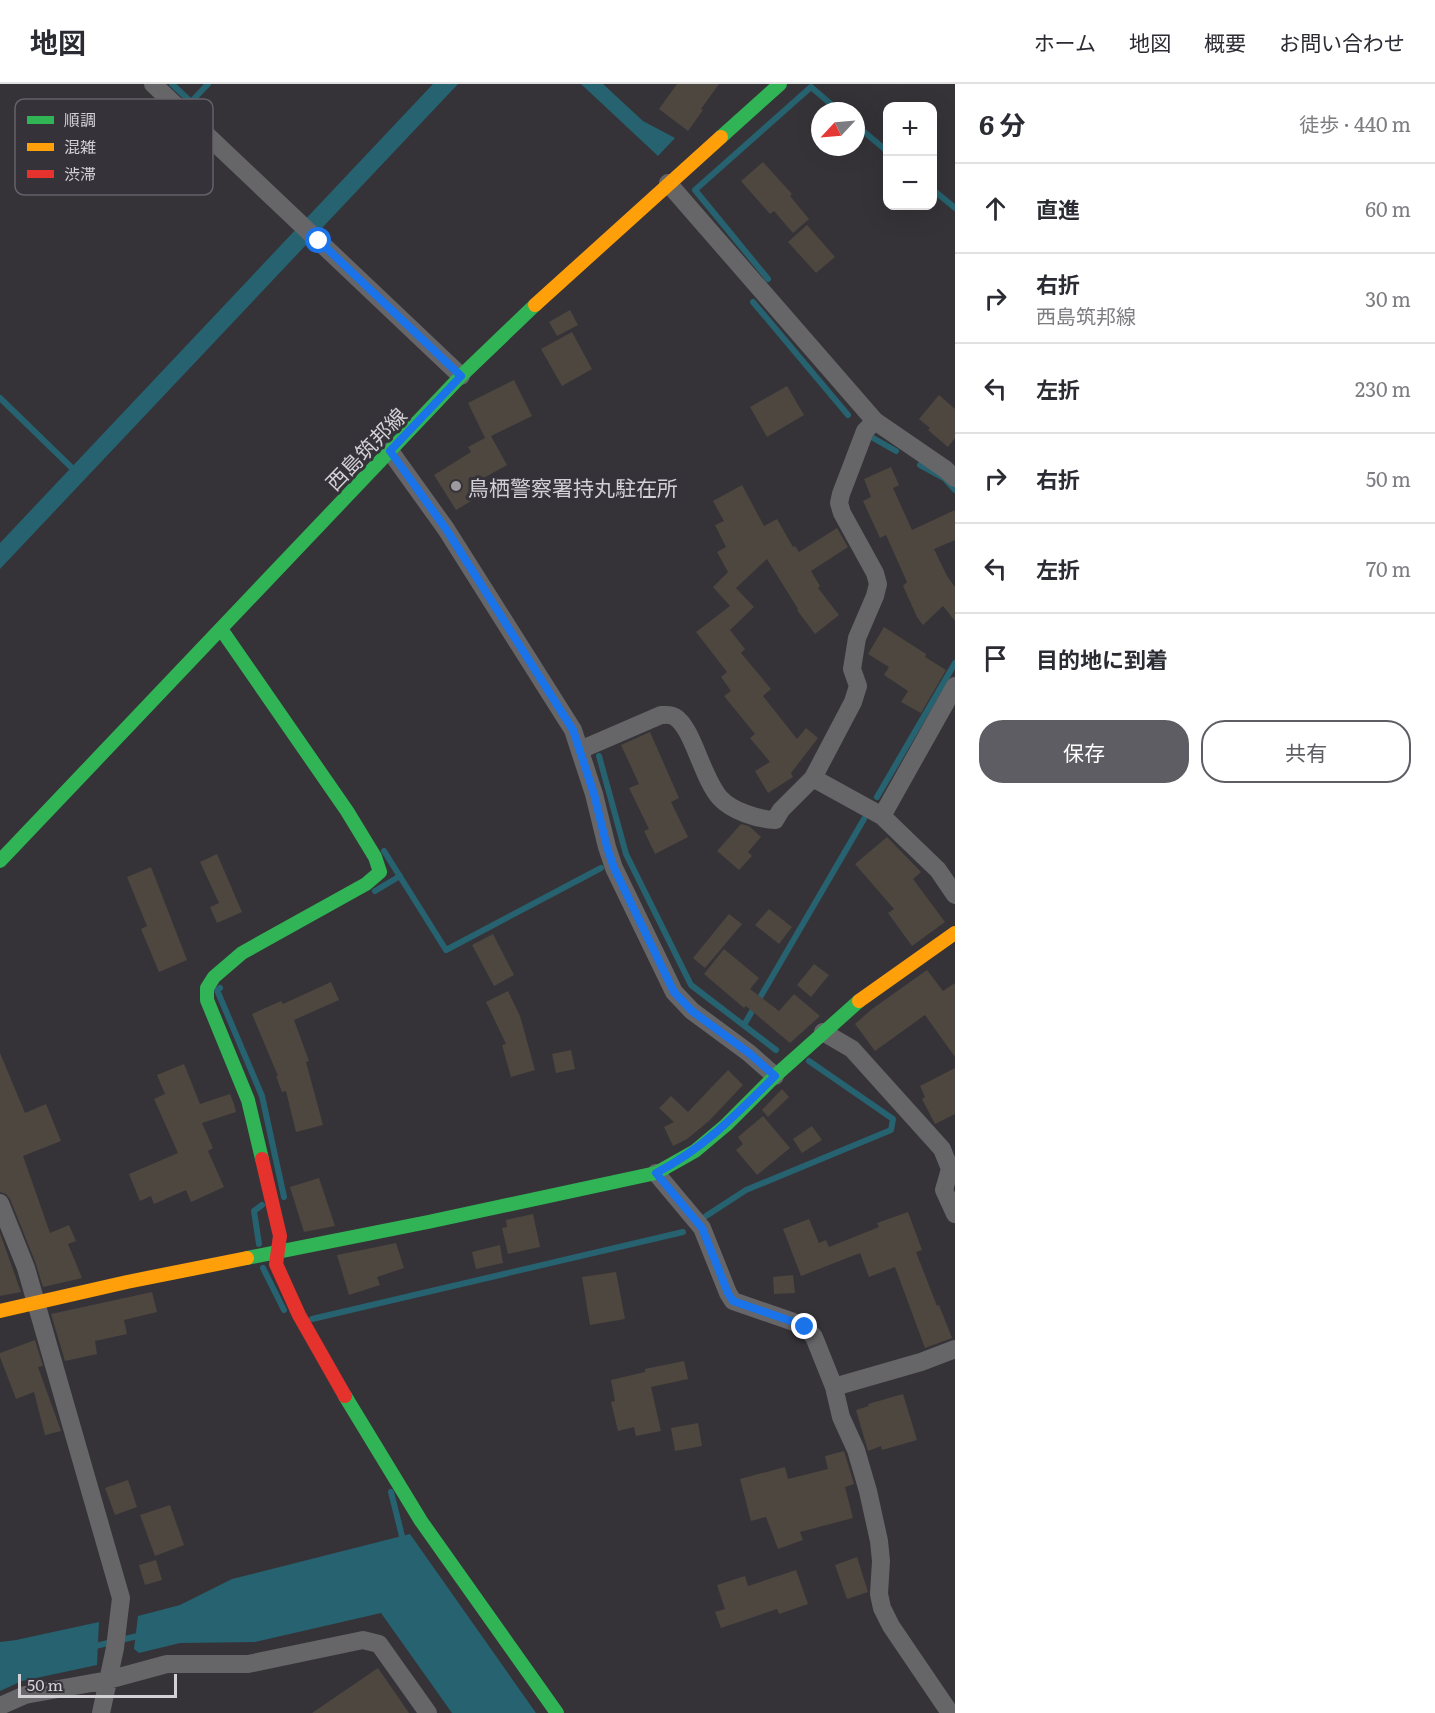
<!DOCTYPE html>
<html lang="ja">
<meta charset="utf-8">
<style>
body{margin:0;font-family:Literata,"Noto Sans JP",serif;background:#f2f2f3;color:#2b2b33}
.controls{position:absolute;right:18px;top:18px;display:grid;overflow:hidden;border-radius:12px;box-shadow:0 6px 24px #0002}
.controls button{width:54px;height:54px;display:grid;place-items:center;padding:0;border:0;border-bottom:2px solid #e1e1e2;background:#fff;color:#2b2b33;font:30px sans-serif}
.compass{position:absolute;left:811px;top:18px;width:54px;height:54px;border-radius:50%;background:#fff;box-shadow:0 6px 24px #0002;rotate:244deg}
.scale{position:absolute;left:18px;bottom:15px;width:159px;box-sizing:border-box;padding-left:6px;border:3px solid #d3d1d5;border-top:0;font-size:16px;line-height:21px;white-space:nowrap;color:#d3d1d5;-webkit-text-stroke:4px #353239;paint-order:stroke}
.stop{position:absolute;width:18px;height:18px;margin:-14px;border:4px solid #1a73e8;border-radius:50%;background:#fff}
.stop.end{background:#1a73e8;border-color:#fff;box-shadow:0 2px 6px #0008}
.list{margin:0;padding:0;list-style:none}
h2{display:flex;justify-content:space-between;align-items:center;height:78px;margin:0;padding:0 24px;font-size:26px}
h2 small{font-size:20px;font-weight:400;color:#7c7c81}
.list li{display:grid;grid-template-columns:39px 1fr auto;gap:18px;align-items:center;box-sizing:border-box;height:90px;padding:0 24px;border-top:2px solid #e1e1e2}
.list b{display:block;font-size:22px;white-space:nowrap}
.list p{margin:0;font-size:20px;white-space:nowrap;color:#7c7c81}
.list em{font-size:20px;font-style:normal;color:#7c7c81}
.actions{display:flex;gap:12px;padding:18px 24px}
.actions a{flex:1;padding:14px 0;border:2px solid #5e5d63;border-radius:24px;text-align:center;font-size:21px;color:#5e5d63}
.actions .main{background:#5e5d63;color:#fff}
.icon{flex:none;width:33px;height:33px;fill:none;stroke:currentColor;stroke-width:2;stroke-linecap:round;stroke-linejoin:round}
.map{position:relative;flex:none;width:955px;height:1629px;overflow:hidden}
header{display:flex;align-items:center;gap:36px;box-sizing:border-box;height:84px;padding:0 30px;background:#fff;border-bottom:2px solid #e1e1e2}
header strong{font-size:28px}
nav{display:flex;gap:33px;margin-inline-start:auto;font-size:21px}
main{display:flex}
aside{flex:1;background:#fff}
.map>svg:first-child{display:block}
.water{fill:#26626f}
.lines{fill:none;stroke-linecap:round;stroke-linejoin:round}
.stream{stroke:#26626f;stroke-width:6}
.building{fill:#4e473f}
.street{stroke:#666568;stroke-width:18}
.fast{stroke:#30b455;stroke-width:14}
.slow{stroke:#ff9f0a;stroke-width:14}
.jam{stroke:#e5322d;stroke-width:14}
.route{stroke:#1a73e8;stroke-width:8}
.poi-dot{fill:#9c9a9e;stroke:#353239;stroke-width:2}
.labels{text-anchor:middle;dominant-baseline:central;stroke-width:6;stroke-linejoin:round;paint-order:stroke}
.street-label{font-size:21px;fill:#d3d1d5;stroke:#353239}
.poi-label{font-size:21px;fill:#d3d1d5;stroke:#353239;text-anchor:start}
.key{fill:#353239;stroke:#646268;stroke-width:1.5}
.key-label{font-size:16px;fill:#d3d1d5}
</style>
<header>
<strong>地図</strong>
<nav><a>ホーム</a><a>地図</a><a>概要</a><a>お問い合わせ</a></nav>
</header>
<main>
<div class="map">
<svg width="955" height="1629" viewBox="0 0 955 1629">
<rect width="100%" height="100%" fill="#353338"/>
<!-- water -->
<path class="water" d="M433,0H458L0,485V459Z
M581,0H603L643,37L675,54L658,72Z
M410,1450L536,1629H452L381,1529L255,1558L180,1559L139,1569L134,1565L138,1532L180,1521L232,1495Z
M99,1538L97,1581L22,1597L0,1607V1558L16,1556Z"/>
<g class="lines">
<!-- stream -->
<path class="stream" d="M172,0L191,18L208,0
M856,41L888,68
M932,105L955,124
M768,195L695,106L811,3L839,27
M753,218L848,331
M0,314L71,383
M873,354L896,367
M920,381L944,394L955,406
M599,672L626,770L691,901L776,966
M877,713L955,579
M384,767L446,866L601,784
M375,807L400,792
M220,904L217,906L262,1012L284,1113
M744,941L864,735
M706,1132L746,1106L891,1046L893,1035L809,977
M259,1160L254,1127L262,1121
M263,1184L284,1226
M312,1235L683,1148
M391,1408L402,1452
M91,1563L142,1551"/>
</g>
<!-- building -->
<path class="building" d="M677,0H719L701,25L703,26L688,47L659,25Z
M763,78L792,110L790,112L809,135L793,149L774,127L770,130L741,97Z
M807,141L835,173L816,189L788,158Z
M570,226L578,241L557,252L549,238Z
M572,248L592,285L562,302L541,265Z
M514,296L532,332L491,352L507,381L471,401L478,413L456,426L434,391L471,368L468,363L485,354L468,319Z
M787,302L804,331L767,353L750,323Z
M939,311L955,325V354L948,363L928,346L930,344L919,335Z
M891,383L899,401L893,404L912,446L955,426V456L934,465L947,492L955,503V537L943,522L923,541L917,533L903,502L907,498L886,451L880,454L863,417L871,413L864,395Z
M742,401L764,442L777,435L793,463L795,462L799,468L837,444L848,463L811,487L820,502L818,504L839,531L815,550L797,526L798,525L767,475L736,504L754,523L730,546L745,565L741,569L771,605L763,612L797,655L806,644L818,654L791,689L793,693L768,709L755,687L770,678L750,654L755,650L724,612L731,607L721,593L727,588L696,548L730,522L713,503L728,488L717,468L726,463L715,441L724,437L713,417Z
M884,543L926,570L925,573L946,586L921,629L901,618L908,607L884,591L889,583L868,570Z
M650,648L679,714L671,718L688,753L655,770L644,747L649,745L629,704L639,700L621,661Z
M741,740L749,742L761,753L748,768L752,772L739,786L717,767Z
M887,753L921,788L913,795L945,838L912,862L888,829L894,825L855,780Z
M217,770L242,828L217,839L210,823L219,819L200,778Z
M151,783L187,876L159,888L141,845L147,842L127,793Z
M769,825L792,843L779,860L755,841Z
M729,830L742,840L705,884L693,874Z
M493,850L514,891L494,902L472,861Z
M724,865L759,894L750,905L779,927L794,910L820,932L790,959L746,922L744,924L704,890Z
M814,880L829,891L811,913L797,901Z
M927,886L943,907L955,899V973L925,931L875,967L855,940L872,925Z
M331,898L339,916L294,936L309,977L306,978L323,1041L296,1048L286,1007L282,1008L276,992H278L252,930L281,917L283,920Z
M508,907L520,932L535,986L511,993L502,961L506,960L486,918Z
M571,966L575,985L556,989L552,970Z
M0,969L25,1029L46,1020L61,1057L23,1072L50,1149L69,1141L76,1157L68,1160L82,1194L43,1203L36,1180L10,1115L6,1110L0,1108Z
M184,980L200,1020L230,1010L234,1020L236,1028L202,1039L213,1064L208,1067L224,1103L191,1118L186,1106L154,1120L151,1112L140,1117L129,1090L178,1069L154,1015L165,1010L157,991Z
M955,984V1030L935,1040L922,1015L925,1013L920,1002Z
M728,986L743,1001L709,1037L687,1055L673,1062L664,1043L674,1038L659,1024L671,1012L688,1028Z
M782,1005L789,1013L768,1033L762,1026Z
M763,1032L790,1064L757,1091L736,1066L743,1060L738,1053Z
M812,1042L822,1056L802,1069L793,1055Z
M319,1094L335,1142L304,1148L290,1103Z
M908,1128L922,1166L916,1168L937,1222L939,1221L952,1254L925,1264L895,1183L869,1193L860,1169L801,1192L783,1145L809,1135L819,1159L826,1156L829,1163L879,1143L877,1139Z
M533,1130L540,1163L508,1170L502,1144L507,1143L506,1136Z
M0,1149L21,1208L0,1212Z
M396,1159L404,1184L377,1193L380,1201L349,1211L337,1171Z
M500,1161L503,1179L476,1185L472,1168Z
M616,1188L625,1235L590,1241L582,1193Z
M793,1191L795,1209L774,1210L773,1193Z
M152,1208L157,1228L124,1236L127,1250L95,1257L97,1270L65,1277L51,1230Z
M35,1256L43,1282L38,1283L61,1347L45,1351L34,1308L16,1315L0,1273V1269Z
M684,1277L688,1295L651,1303L661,1347L636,1352L634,1343L618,1347L611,1318L615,1317L611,1296L645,1288V1285Z
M903,1310L917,1356L882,1366L881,1362L868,1367L856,1326L869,1322L868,1320Z
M698,1339L702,1362L675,1367L671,1344Z
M844,1367L854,1400L845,1403L853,1434L800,1448L803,1456L778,1465L766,1433L751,1437L740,1395L785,1383L788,1395L828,1385L825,1372Z
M128,1396L137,1423L115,1431L105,1404Z
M170,1421L184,1461L155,1472L140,1431Z
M857,1473L868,1508L847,1515L835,1481Z
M156,1476L162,1496L145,1501L139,1481Z
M796,1486L808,1520L779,1530L777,1525L721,1544L715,1528L725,1525L717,1501L745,1492L748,1502Z
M378,1584L409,1629H312Z"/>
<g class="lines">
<!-- street -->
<path class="street" d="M153,0L461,292
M668,99L875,337L945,385L955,394
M390,367L446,445L573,646L594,710L607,763L614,784L674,908L692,927L749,969L775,992
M580,666L661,631C666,631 671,630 675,633C693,644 702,694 720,714C732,727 757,735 775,736L781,726L813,694L853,618L858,602L852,585L857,554L875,512L878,500L875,489L842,429L839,419L841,410L865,347L875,337
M813,694L882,732L938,786L955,811
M882,732L955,602
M823,948L852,965L942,1065L950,1085L944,1106L955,1130
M656,1089L702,1144L728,1209L733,1217L791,1237L805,1243L814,1253L834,1303L841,1333L856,1366L868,1407L879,1457L881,1477L879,1510L882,1524L891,1542L950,1629
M0,1119L26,1184L121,1514L115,1564L101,1629
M834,1303L921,1278L955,1265
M0,1622L25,1611L108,1596L167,1580H248L363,1556L379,1560L428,1629"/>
<!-- fast -->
<path class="fast" d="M721,53L780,0
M221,545L347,727L375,773L380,788L366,800L242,869L214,893L207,904V916L248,1016L262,1075
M0,777L461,292L535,221
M247,1174L428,1138L656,1089L695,1067L726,1041L775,992L859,917
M345,1312L421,1437L557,1629"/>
<!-- slow -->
<path class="slow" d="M535,221L721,53
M859,917L955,849
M0,1227L127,1198L247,1174"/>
<!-- jam -->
<path class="jam" d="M262,1075L280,1152L276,1180L299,1231L345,1312"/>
</g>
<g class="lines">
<!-- route -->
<path class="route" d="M319,157L461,292L390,367L446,445L573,646L594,710L607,763L614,784L674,908L692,927L749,969L775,992C738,1029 703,1065 656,1089L702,1144L728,1209L733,1217L791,1237L805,1243"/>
</g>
<!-- markers -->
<circle class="poi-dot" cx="456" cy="402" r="6"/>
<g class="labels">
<!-- street labels -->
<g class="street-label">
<text transform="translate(365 364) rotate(-46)">西島筑邦線</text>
</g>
<!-- poi labels -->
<g class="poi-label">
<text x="468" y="402">鳥栖警察署持丸駐在所</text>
</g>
</g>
<!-- legend -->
<rect x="15" y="15" width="198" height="96" rx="9" class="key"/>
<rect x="27" y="32" width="27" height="8" fill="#30b455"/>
<rect x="27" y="59" width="27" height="8" fill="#ff9f0a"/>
<rect x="27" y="86" width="27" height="8" fill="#e5322d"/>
<g class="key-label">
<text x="64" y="42">順調</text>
<text x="64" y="69">混雑</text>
<text x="64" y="96">渋滞</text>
</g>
</svg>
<div class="controls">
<button>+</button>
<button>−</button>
</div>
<svg class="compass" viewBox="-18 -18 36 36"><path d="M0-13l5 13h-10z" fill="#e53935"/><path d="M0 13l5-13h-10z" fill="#7c7c81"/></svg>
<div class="scale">50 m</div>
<div class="stop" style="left:319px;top:157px"></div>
<div class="stop end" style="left:805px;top:1243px"></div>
</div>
<aside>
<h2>6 分<small>徒歩 · 440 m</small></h2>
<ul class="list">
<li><svg class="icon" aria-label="ahead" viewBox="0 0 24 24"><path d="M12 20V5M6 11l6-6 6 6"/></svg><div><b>直進</b></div><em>60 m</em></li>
<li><svg class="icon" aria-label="right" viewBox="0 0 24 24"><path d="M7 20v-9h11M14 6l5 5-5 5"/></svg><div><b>右折</b><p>西島筑邦線</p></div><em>30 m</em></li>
<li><svg class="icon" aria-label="left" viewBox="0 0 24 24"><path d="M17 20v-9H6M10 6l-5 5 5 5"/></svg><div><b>左折</b></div><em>230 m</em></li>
<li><svg class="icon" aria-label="right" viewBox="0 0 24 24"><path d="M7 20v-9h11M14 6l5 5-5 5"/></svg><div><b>右折</b></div><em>50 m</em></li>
<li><svg class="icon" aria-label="left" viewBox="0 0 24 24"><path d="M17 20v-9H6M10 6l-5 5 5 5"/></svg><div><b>左折</b></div><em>70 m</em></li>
<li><svg class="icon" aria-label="arrive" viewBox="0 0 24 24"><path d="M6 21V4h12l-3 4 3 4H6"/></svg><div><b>目的地に到着</b></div></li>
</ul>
<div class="actions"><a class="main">保存</a><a>共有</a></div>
</aside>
</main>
